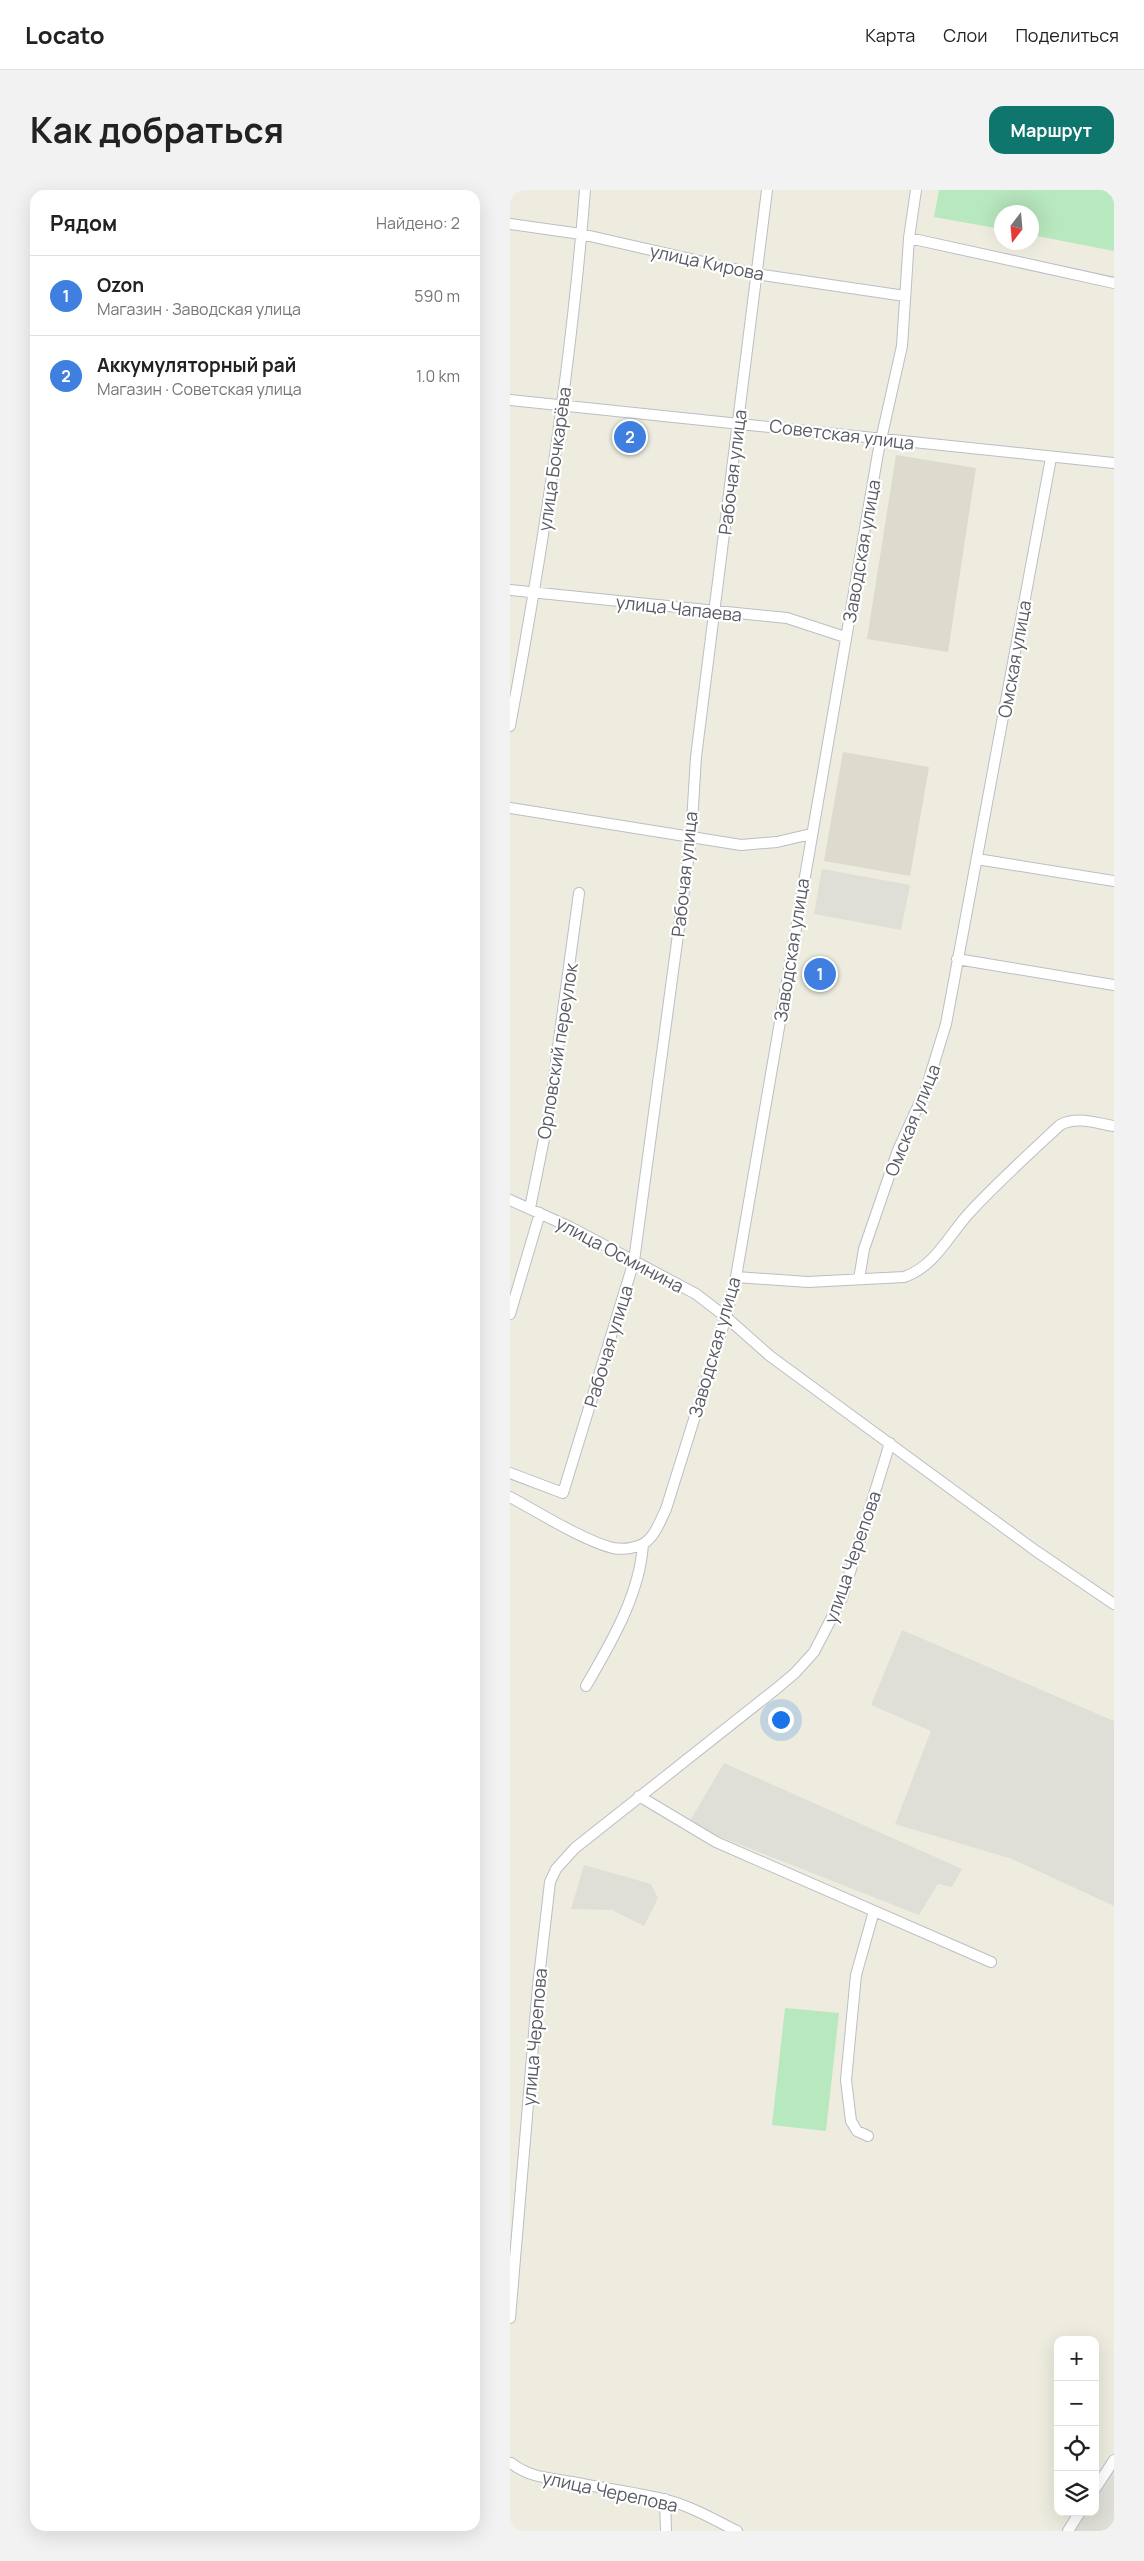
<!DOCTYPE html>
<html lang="ru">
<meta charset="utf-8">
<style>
body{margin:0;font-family:Manrope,sans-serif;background:#f2f2f2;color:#222}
.controls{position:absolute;right:15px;bottom:15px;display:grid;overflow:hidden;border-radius:10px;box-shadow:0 5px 20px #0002}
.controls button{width:45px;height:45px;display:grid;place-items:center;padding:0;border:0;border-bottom:1px solid #e0e0e0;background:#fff;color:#222;font:25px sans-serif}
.compass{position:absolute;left:484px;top:15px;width:45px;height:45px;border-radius:50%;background:#fff;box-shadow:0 5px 20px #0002;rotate:196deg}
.you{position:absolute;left:270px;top:1529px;width:18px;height:18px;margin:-12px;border:4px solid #fff;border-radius:50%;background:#1a73e8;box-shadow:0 0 0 8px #1a73e833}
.badge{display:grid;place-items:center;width:32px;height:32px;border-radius:50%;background:#0f766e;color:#fff;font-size:16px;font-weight:700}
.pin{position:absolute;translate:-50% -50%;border:2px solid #fff;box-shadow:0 1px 5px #0006}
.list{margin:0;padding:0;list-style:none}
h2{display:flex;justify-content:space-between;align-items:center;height:65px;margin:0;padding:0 20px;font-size:21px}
h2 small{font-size:16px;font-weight:400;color:#767676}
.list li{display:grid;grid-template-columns:32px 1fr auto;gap:15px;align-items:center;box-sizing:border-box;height:80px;padding:0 20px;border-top:1px solid #e0e0e0}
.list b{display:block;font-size:19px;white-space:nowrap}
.list p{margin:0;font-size:16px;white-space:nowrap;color:#767676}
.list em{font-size:16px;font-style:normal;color:#767676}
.icon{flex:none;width:28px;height:28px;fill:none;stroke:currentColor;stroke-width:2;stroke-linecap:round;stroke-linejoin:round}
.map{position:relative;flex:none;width:604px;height:2341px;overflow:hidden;border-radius:15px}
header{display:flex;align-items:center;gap:30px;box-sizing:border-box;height:70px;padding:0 25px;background:#fff;border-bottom:1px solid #e0e0e0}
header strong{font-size:24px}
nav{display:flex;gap:28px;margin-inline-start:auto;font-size:18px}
.intro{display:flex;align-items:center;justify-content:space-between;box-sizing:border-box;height:120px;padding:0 30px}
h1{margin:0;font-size:35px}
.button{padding:12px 22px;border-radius:15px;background:#0f766e;color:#fff;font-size:18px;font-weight:700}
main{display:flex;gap:30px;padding:0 30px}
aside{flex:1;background:#fff;border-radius:15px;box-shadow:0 5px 20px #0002}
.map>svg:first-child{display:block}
.industrial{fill:#e0dfd7}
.education{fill:#dddbce}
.green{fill:#b8e8be}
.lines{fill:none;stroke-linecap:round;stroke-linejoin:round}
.minor-casing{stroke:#bcbec5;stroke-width:12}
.minor{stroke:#fff;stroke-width:10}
.labels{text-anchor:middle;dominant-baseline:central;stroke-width:4.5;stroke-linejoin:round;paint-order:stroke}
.street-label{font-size:18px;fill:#585b62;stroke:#fff}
</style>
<header>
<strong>Locato</strong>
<nav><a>Карта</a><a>Слои</a><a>Поделиться</a></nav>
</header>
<div class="intro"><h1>Как добраться</h1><a class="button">Маршрут</a></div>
<main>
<aside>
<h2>Рядом<small>Найдено: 2</small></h2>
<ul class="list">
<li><span class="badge" style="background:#3f7fe0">1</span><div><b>Ozon</b><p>Магазин · Заводская улица</p></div><em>590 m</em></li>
<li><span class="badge" style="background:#3f7fe0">2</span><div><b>Аккумуляторный рай</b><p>Магазин · Советская улица</p></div><em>1.0 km</em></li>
</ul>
</aside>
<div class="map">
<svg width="604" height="2341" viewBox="0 0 604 2341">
<rect width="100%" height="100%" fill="#edecdf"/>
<!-- industrial -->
<path class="industrial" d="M312,679L400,695L391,740L304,724Z
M392,1440L604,1531V1716L502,1669L385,1634L421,1541L361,1515Z
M214,1573L452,1679L442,1697L428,1694L409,1725L178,1634Z
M74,1675L141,1694L148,1708L134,1736L102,1720L61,1719Z
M604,2276V2341H562L574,2322H585V2305Z"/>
<!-- education -->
<path class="education" d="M386,265L466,278L438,462L357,449Z
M333,562L419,577L400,686L314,671Z"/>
<!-- green -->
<path class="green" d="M429,0H604V61L522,45V22H492L491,39L424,27Z
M275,1818L329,1823L316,1941L262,1935Z"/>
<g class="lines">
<!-- minor casing -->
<g class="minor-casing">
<path id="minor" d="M0,34L71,44L246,84L395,106
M399,48L604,93
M0,210L604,273
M0,400L277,428L335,447
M0,536C33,359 61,180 75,0
M0,618L231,655L267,652L301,644
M467,669L604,691
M447,769L604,795
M0,1010L60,1037L186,1104L216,1127L260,1166L526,1361L604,1414
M20,1018L39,924L69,703
M226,1087L298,1092L394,1087C426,1076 439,1044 461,1021C489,991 520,963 550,935C567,926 585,933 604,936
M349,1089L354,1059L388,960L416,899L436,834L541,268
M0,1124L30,1023
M0,1283L53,1303L124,1071L181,648L186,567L257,0
M0,1307C28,1322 74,1351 103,1358C113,1360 124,1358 133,1354C145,1347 150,1331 156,1319L216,1127L226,1087L368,263L392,156L399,48L406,0
M76,1496C101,1453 130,1404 133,1354
M129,1606L206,1652L481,1772
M358,1946L347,1941L341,1931L336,1890L346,1785L364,1721
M0,2128L28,1796L40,1692L46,1679L65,1658L266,1499L285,1483L304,1462L332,1408L380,1253
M1,2273C20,2288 40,2288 62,2292C92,2298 123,2302 153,2309C179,2315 203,2329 227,2341
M585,2299L604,2270
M155,2309L156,2341
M558,2341L570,2322"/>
</g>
<!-- minor -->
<use href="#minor" class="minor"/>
</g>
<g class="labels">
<!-- street labels -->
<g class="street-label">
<text transform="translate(197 72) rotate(12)">улица Кирова</text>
<text transform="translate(332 244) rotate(7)">Советская улица</text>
<text transform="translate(44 269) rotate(-82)">улица Бочкарёва</text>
<text transform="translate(222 282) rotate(-83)">Рабочая улица</text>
<text transform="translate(351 361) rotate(-80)">Заводская улица</text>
<text transform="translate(169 418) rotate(6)">улица Чапаева</text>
<text transform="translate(504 469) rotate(-80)">Омская улица</text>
<text transform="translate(174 684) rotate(-84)">Рабочая улица</text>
<text transform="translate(281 760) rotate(-81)">Заводская улица</text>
<text transform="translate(47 861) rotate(-81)">Орловский переулок</text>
<text transform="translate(402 930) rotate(-68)">Омская улица</text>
<text transform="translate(110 1064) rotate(28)">улица Осминина</text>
<text transform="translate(98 1156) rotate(-73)">Рабочая улица</text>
<text transform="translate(204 1157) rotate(-74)">Заводская улица</text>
<text transform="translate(342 1367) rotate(-71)">улица Черепова</text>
<text transform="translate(24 1847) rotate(-85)">улица Черепова</text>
<text transform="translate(100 2301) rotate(12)">улица Черепова</text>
</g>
</g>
</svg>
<div class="controls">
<button>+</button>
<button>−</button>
<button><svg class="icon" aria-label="locate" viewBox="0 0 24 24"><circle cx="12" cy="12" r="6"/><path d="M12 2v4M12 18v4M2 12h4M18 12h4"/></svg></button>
<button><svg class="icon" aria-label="layers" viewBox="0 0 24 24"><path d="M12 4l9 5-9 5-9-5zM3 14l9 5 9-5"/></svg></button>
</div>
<svg class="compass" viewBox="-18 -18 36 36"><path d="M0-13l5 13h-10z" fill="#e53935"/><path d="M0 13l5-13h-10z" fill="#767676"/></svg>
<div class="you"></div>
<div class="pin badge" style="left:310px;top:784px;background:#3f7fe0">1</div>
<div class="pin badge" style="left:120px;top:247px;background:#3f7fe0">2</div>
</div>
</main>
